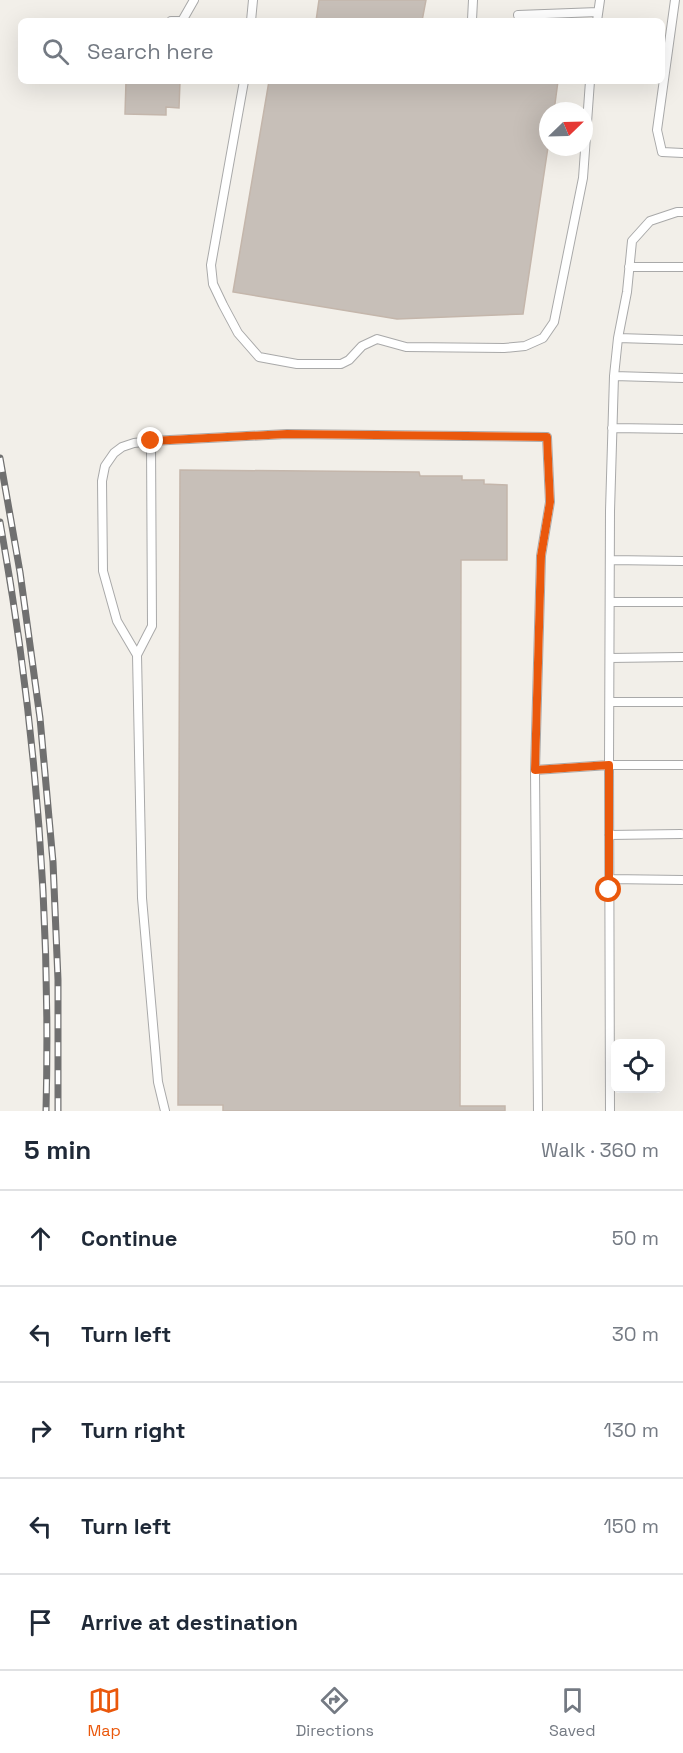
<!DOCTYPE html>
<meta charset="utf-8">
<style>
body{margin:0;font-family:"Space Grotesk",sans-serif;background:#f6f6f7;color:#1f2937}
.controls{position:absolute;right:18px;bottom:18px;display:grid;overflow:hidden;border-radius:9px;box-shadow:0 6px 24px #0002}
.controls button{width:54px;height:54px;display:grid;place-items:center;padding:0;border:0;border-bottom:2px solid #e0e1e3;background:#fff;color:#1f2937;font:30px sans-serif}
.compass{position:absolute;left:539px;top:102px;width:54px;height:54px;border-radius:50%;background:#fff;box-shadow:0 6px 24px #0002;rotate:67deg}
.stop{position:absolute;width:18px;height:18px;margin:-14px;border:4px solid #ea580c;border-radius:50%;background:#fff}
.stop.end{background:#ea580c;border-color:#fff;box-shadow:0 2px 6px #0008}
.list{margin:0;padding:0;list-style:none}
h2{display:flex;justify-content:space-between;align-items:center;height:78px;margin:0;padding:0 24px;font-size:26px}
h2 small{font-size:20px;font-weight:400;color:#747a83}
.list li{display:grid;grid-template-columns:39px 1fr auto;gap:18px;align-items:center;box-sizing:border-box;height:96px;padding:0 24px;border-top:2px solid #e0e1e3}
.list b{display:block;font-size:22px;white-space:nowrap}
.list em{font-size:20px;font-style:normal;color:#747a83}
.icon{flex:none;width:33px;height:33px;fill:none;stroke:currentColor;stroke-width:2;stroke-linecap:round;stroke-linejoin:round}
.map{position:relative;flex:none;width:683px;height:1111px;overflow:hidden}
.search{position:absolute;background:#fff;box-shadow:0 6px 24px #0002;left:18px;right:18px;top:18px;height:66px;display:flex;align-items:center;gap:15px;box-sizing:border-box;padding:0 21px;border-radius:9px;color:#747a83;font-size:22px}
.sheet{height:558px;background:#fff}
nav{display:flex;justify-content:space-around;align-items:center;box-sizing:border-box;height:84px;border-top:2px solid #e0e1e3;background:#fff;font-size:16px;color:#747a83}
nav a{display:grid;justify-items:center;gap:3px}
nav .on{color:#ea580c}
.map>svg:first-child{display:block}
.building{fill:#c7bfb8;stroke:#c4b6ab;stroke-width:1.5}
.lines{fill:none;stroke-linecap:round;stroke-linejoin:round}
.lane-casing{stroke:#a9a9a9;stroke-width:10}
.lane{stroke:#fff;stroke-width:8}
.rail-casing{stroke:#707070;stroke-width:7}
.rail{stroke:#fff;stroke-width:4.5;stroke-dasharray:14;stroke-linecap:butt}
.route{stroke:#ea580c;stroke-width:8}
</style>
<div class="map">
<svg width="683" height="1111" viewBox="0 0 683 1111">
<rect width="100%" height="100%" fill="#f2efe9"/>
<!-- building -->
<path class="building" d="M319,0H426L422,21H280V20L316,21Z
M126,81H180L179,108L166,107V115L125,114Z
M269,81H558L554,111H548V147L523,314L397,319L233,292Z
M180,470L419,472L420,476H462V480H484V484L507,485V560H461L460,1106H505V1111H223V1105H178Z"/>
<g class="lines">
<!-- lane casing -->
<g class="lane-casing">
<path id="lane" d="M675,0L657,130L662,152L683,153
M518,15L598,12
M472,20L473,0
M171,21H182L194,0
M251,21L253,0
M597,21L600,0
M244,81L211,265L213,284L223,305L238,333L259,357L297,364H341L349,360L362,346L377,339L406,347L504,348L525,346L543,338L554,322L583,178L590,81
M683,212H677L650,221L632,241L627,292L618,338L614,376L610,511L609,765H683
M629,267H683
M618,338L683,340
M614,376L683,378
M612,428L683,429
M610,560L683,561
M610,602H683
M137,655L152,626L151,441
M610,658L683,657
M610,702H683
M535,770L538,1111
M609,835L681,834
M609,879L683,880
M165,1111L158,1082L142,898L137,655L117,621L103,571L102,481L105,466L114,453L122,447L134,443L151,441L287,434L547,437L550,502L541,556L535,770L609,765L610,1111"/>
</g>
<!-- lane -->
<use href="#lane" class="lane"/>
<!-- rail casing -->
<g class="rail-casing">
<path id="rail" d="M0,458L20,572L40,718L53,862L58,980V1111
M0,522C35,716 51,914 46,1111"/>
</g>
<!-- rail -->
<use href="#rail" class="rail"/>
</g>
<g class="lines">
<!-- route -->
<path class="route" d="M151,441L287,434L547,437L550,502L541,556L535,770L609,765V890"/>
</g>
</svg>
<div class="controls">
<button><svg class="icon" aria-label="locate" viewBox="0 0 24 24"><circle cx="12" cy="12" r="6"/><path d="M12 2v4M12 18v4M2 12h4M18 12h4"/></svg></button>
</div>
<svg class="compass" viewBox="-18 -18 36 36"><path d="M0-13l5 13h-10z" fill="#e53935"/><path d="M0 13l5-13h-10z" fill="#747a83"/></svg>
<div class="stop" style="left:609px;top:890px"></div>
<div class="stop end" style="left:151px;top:441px"></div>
<div class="search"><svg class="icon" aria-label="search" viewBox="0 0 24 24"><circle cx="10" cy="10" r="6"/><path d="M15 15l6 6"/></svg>Search here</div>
</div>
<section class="sheet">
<h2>5 min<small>Walk · 360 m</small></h2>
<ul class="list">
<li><svg class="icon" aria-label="ahead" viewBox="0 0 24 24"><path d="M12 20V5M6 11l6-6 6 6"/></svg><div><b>Continue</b></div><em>50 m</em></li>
<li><svg class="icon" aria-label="left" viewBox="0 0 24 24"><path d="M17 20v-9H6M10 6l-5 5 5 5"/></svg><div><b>Turn left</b></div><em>30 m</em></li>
<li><svg class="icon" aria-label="right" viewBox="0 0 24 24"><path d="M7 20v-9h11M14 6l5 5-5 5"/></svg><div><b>Turn right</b></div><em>130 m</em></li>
<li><svg class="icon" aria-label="left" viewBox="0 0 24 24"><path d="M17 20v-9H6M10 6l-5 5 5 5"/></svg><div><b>Turn left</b></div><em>150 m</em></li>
<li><svg class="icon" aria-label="arrive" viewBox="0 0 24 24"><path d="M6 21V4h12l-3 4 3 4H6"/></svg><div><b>Arrive at destination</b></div></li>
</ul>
</section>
<nav>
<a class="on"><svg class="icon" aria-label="map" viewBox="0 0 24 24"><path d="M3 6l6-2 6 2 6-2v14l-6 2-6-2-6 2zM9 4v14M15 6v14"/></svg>Map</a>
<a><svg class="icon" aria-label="directions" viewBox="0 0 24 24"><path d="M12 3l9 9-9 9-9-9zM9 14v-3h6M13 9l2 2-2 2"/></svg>Directions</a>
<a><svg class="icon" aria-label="saved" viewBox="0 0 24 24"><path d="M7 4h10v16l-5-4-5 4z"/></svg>Saved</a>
</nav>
